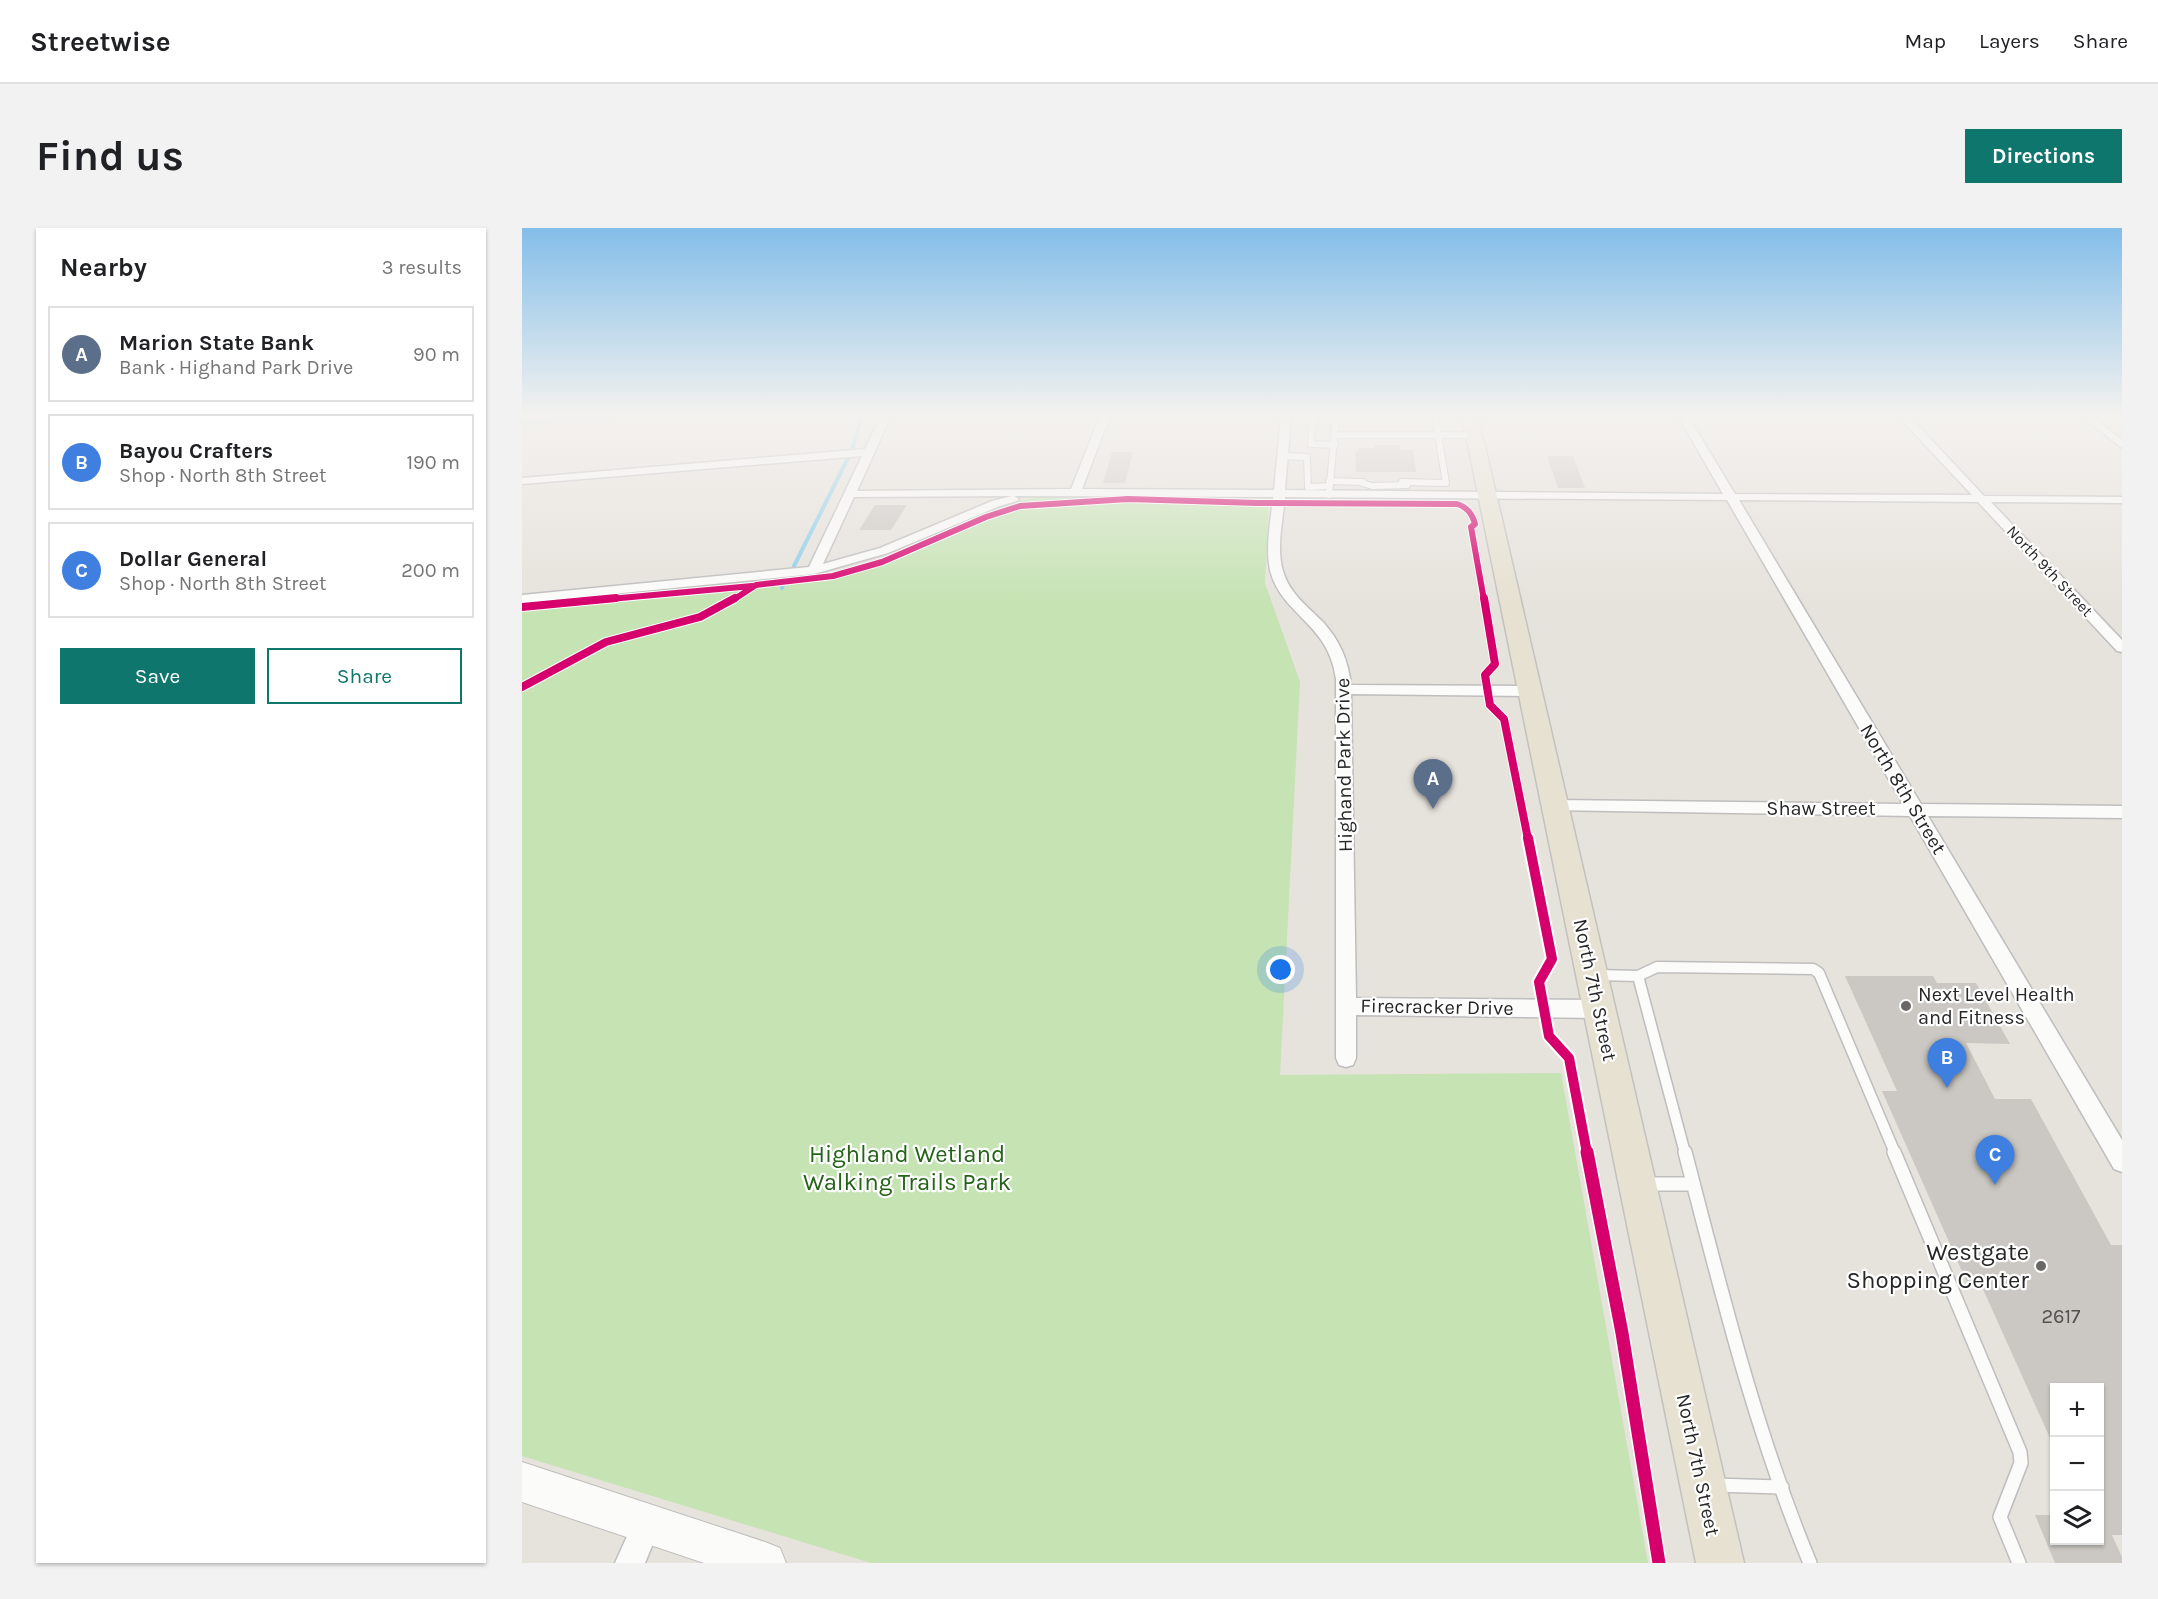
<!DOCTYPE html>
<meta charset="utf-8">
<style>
body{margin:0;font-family:Karla,sans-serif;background:#f2f2f2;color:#202124}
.controls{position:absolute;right:18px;bottom:18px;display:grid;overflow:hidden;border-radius:0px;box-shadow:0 2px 4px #0004}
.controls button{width:54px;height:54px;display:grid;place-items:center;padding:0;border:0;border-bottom:2px solid #e0e0e0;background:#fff;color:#202124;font:30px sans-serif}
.you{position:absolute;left:759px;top:742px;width:21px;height:21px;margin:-15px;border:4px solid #fff;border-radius:50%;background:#1a73e8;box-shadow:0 0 0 9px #1a73e833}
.badge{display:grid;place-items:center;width:39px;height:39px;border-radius:50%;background:#0f766e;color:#fff;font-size:20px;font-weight:700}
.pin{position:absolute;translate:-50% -50px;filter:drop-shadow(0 2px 3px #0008)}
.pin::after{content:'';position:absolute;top:32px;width:21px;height:18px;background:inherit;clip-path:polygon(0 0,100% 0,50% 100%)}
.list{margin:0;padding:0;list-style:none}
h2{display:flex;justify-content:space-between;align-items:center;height:78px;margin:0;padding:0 24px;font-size:26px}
h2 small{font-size:20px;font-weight:400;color:#757577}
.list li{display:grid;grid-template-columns:39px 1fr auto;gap:18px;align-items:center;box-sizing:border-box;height:96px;margin:0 12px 12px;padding:0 12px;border:2px solid #e0e0e0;border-radius:0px}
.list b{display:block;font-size:22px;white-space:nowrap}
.list p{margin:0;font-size:20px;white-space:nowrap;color:#757577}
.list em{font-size:20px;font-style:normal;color:#757577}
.actions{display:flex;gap:12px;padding:18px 24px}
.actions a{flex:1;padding:14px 0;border:2px solid #0f766e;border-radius:0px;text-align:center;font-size:21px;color:#0f766e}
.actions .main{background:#0f766e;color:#fff}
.icon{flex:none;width:33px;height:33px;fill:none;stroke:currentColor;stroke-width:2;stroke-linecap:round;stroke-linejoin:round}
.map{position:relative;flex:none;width:1600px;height:1335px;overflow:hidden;border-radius:0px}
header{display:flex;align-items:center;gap:36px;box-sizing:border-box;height:84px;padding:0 30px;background:#fff;border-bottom:2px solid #e0e0e0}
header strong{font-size:28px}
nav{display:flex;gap:33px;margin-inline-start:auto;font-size:21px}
.intro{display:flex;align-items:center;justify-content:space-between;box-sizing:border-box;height:144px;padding:0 36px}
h1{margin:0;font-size:42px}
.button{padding:15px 27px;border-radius:0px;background:#0f766e;color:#fff;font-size:21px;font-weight:700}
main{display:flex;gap:36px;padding:0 36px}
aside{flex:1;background:#fff;border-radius:0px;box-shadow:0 2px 4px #0004}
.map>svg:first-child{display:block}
.green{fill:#c5e3b3}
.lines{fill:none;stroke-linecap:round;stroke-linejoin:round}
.stream{stroke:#8dceea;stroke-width:4}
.building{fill:#cbc8c3}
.lane-far2-casing{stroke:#bfbebe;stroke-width:8}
.lane-far1-casing{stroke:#bfbebe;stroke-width:13}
.lane-casing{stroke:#bfbebe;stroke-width:16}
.street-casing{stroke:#bfbebe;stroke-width:3}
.secondary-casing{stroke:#bfbebe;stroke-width:2}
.primary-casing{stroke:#c3c1bf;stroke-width:3}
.lane-far2{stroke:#fbfbfa;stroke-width:6}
.lane-far1{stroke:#fbfbfa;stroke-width:10}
.lane{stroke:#fbfbfa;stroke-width:13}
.street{fill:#fbfbfa;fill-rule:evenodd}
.secondary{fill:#fbfbfa;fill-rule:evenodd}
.primary{fill:#e6e1d1;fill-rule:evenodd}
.cycleway-far3-casing{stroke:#fff;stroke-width:8}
.cycleway-far2-casing{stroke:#fff;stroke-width:10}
.cycleway-far1-casing{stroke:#fff;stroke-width:14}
.cycleway-casing{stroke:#fff;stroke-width:16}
.cycleway-far3{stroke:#d6006c;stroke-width:6}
.cycleway-far2{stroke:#d6006c;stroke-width:8}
.cycleway-far1{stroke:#d6006c;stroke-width:10}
.cycleway{stroke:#d6006c;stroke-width:13}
.poi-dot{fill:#6a6866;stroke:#fff;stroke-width:2}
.labels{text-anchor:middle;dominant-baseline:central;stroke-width:4.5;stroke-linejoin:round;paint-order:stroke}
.far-street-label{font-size:16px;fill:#272727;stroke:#fff}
.street-label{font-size:20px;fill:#272727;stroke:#fff}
.poi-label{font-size:20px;fill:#272727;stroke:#fff;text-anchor:start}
.near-number-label{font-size:20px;fill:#525150}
.near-park-label{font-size:24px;fill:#246318;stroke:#fff}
.near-poi-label{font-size:24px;fill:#272727;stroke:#fff;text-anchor:end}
</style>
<header>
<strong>Streetwise</strong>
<nav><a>Map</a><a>Layers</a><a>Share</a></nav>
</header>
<div class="intro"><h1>Find us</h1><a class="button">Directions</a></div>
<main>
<aside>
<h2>Nearby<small>3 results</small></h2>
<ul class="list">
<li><span class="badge" style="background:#5c6f8a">A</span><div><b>Marion State Bank</b><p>Bank · Highand Park Drive</p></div><em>90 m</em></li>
<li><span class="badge" style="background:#3f7fe0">B</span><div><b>Bayou Crafters</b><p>Shop · North 8th Street</p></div><em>190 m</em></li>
<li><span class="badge" style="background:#3f7fe0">C</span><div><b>Dollar General</b><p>Shop · North 8th Street</p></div><em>200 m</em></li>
</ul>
<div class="actions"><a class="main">Save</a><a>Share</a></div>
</aside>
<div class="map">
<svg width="1600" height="1335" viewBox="0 0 1600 1335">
<rect width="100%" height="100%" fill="#e6e2dc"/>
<!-- green -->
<path class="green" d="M544,267L736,271L747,276L743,355L778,454L758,847L1039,845L1126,1335H349L0,1228V374L324,343L372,328L479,277L521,268Z"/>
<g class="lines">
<!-- stream -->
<path class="stream" d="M0,195L90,188
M330,222L340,188
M272,338L326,230
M260,360L261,356"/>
</g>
<!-- building -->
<path class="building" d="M852,217H878L879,222H891L894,244H834L833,224H836V220H853Z
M590,224H611L603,255H581Z
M1025,228H1051L1063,260H1036Z
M353,277H385L369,302H337Z
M1323,748H1411L1415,755H1454L1488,816L1444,815L1473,871H1509L1589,1017H1600V1307H1590L1600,1329V1335H1533L1513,1287H1533V1312H1578V1160H1533V1221L1460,1059H1447L1360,863H1375Z"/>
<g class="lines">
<!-- lane-far2 casing -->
<g class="lane-far2-casing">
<path id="lane-far2" d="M791,188L789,216L813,217
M813,207H952
M761,228L785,229L786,259L807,258
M807,253L841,254
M837,254L850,258L885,257
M880,254L924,255L913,188
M807,267L814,188"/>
</g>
<!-- lane-far1 casing -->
<g class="lane-far1-casing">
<path id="lane-far1" d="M1075,747L1116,748L1135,739L1291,741L1297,745L1373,925
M1116,748L1163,925"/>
</g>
<!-- lane casing -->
<g class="lane-casing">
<path id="lane" d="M1163,924C1199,1062 1233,1203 1288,1335
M1372,924L1498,1224L1499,1235L1478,1289L1497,1335
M1122,956H1171
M1192,1257L1260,1259"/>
</g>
<!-- street casing -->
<g class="street-casing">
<path id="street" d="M359,188H369L335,263L549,261L578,188H588L560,261L752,262L759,188H769L763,262L1201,266L1156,188H1166L1213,266L1450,267L1376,188H1387L1462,268L1600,269V275L1469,274L1600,412V424L1595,423L1456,274L1217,272L1399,576L1600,578V590L1406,588L1600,912V944L1592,941L1388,588L1027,582L1025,578L1027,574L1033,572L1381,576L1205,272L763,269C761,292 754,320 761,343C767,365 786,379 801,394C818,413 826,432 829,457L1008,458L1015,463L1008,468L829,466L834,770L1077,772L1084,775L1087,781L1084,787L1077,790L834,787V830L831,837L824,839L817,837L814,830V451C807,395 759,387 748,342C743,319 749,292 751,269L492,268L497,271L495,273L478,278L366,325L292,346L0,375V367L287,339L340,228L0,256V250L343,221ZM490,268L470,273L358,320L301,336L332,269Z
M1559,188H1570L1600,212V220Z
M125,1282L135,1286L139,1296L123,1335H93L115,1286Z"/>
</g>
<!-- secondary casing -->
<g class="secondary-casing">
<path id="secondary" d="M0,1234L243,1314L258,1320L264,1335H182L0,1274Z"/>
</g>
<!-- primary casing -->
<g class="primary-casing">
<path id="primary" d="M940,188H956L1222,1335H1174Z"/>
</g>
<!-- lane-far2 -->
<use href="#lane-far2" class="lane-far2"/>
<!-- lane-far1 -->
<use href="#lane-far1" class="lane-far1"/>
<!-- lane -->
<use href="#lane" class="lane"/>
<!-- street -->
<use href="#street" class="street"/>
<!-- secondary -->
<use href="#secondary" class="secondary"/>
<!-- primary -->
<use href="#primary" class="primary"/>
<!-- cycleway-far3 casing -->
<g class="cycleway-far3-casing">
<path id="cycleway-far3" d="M77,372L230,358
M211,372L234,357L311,348L360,334L464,289L498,278L606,271L735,275L935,276C945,279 950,285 953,296L949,299L962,372"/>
</g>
<!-- cycleway-far2 casing -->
<g class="cycleway-far2-casing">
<path id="cycleway-far2" d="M962,370L973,436L963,447L968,477L982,491L1006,611
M0,379L94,370
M0,459L84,414L178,389L213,370"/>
</g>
<!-- cycleway-far1 casing -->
<g class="cycleway-far1-casing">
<path id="cycleway-far1" d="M1006,610L1030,731L1017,754L1027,808L1047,830L1065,925"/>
</g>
<!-- cycleway casing -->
<g class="cycleway-casing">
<path id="cycleway" d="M1065,924L1100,1105L1137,1335"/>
</g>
<!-- cycleway-far3 -->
<use href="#cycleway-far3" class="cycleway-far3"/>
<!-- cycleway-far2 -->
<use href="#cycleway-far2" class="cycleway-far2"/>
<!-- cycleway-far1 -->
<use href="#cycleway-far1" class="cycleway-far1"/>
<!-- cycleway -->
<use href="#cycleway" class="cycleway"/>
</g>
<!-- sky -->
<linearGradient id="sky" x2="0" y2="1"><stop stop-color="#83bee9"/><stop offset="0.5" stop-color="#f4f2ef"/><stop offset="1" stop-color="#f4f2ef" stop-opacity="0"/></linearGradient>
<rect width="1600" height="375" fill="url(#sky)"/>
<!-- markers -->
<g class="poi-dot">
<circle cx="1384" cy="778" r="6"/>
<circle cx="1519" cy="1038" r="6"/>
</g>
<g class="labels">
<!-- far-street labels -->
<g class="far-street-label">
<text transform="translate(1528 343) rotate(47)">North 9th Street</text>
</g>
<!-- street labels -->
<g class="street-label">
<text transform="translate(822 537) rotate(-91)">Highand Park Drive</text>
<text transform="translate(1381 561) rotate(59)">North 8th Street</text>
<text x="1299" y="580">Shaw Street</text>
<text transform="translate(1073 762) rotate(78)">North 7th Street</text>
<text transform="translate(915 779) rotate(1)">Firecracker Drive</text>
<text transform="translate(1176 1237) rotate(78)">North 7th Street</text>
</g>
<!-- poi labels -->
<g class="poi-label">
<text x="1396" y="766">Next Level Health<tspan x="1396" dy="23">and Fitness</tspan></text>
</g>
<!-- near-number labels -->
<g class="near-number-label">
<text x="1539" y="1088">2617</text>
</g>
<!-- near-park labels -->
<g class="near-park-label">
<text x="385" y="926">Highland Wetland<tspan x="385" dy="28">Walking Trails Park</tspan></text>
</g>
<!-- near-poi labels -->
<g class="near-poi-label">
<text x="1507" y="1024">Westgate<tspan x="1507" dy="28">Shopping Center</tspan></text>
</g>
</g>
</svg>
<div class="controls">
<button>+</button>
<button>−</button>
<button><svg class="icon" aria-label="layers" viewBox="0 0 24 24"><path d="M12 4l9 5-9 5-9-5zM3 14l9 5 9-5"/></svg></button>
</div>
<div class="you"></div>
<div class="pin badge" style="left:911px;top:581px;background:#5c6f8a">A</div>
<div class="pin badge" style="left:1425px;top:860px;background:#3f7fe0">B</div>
<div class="pin badge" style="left:1473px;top:957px;background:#3f7fe0">C</div>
</div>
</main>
